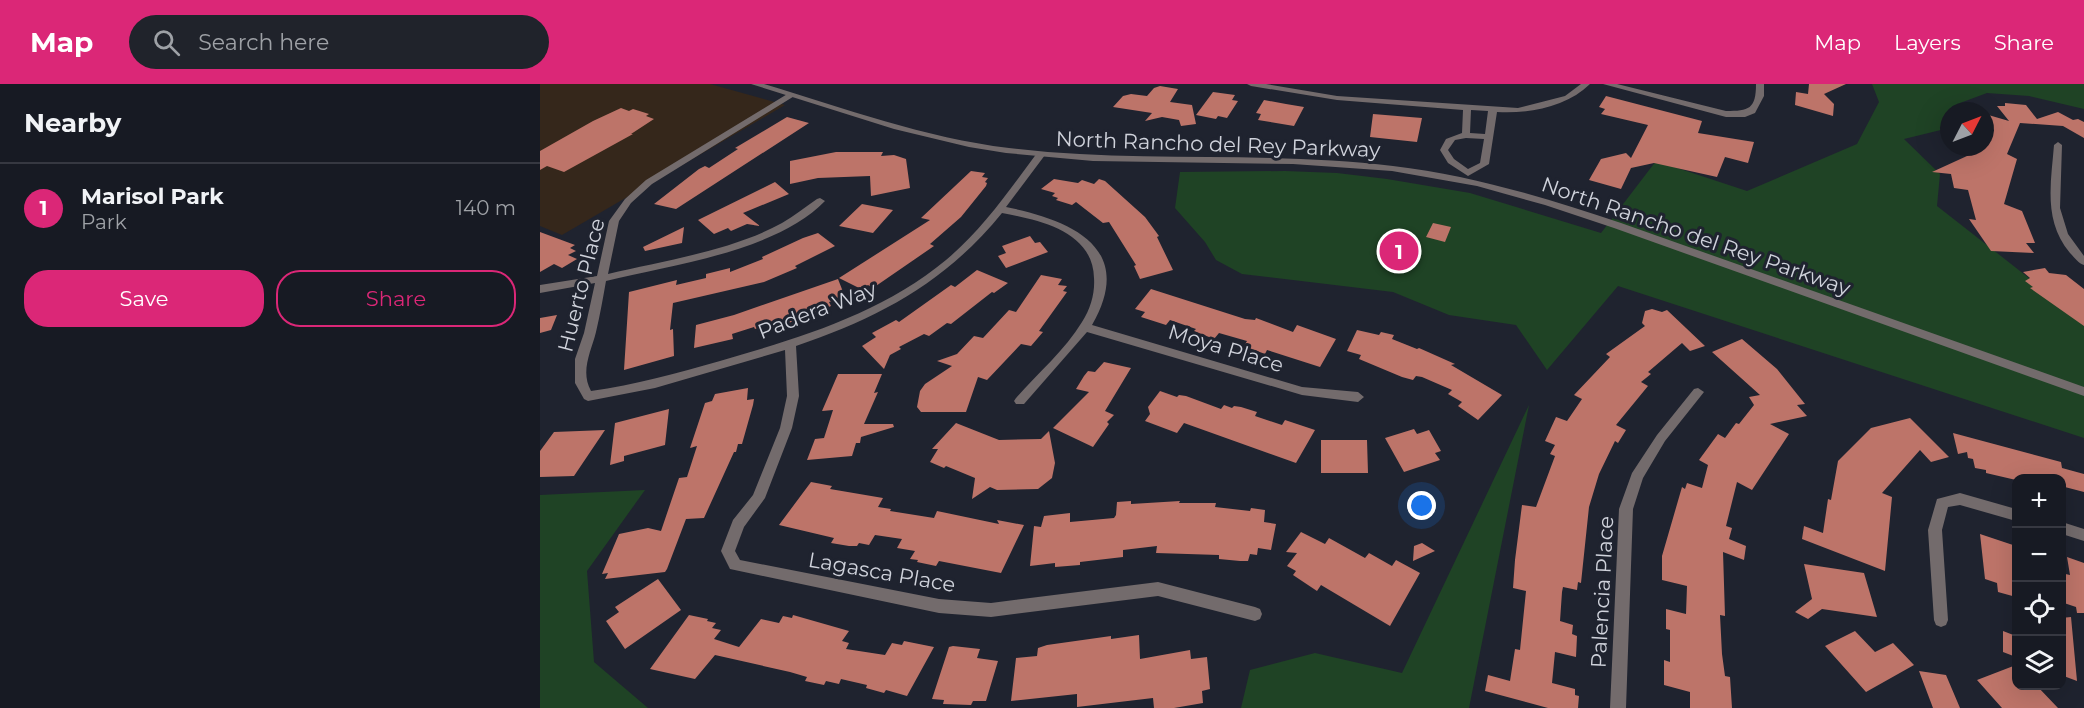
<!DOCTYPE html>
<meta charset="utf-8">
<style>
body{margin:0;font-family:Montserrat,sans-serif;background:#20232b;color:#f1f3f6}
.controls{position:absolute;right:18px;bottom:18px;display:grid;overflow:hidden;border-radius:12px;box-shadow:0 6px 24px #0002}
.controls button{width:54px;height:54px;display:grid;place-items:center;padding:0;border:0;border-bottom:2px solid #363841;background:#171a23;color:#f1f3f6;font:30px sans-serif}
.compass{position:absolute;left:1400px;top:18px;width:54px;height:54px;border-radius:50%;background:#171a23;box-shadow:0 6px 24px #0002;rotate:48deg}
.you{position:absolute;left:882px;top:422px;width:21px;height:21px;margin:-15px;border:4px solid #fff;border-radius:50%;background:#1a73e8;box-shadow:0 0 0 9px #1a73e833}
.badge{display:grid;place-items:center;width:39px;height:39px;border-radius:50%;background:#db2777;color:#fff;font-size:20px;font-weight:700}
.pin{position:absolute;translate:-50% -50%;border:3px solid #fff;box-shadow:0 2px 6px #0006}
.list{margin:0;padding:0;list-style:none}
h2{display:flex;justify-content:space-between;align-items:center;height:78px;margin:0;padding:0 24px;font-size:26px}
h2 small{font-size:20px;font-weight:400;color:#9ea1a6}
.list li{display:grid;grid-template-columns:39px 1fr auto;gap:18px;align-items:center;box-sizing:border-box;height:90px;padding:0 24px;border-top:2px solid #363841}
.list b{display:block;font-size:22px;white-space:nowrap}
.list p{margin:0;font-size:20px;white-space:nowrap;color:#9ea1a6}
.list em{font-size:20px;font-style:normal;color:#9ea1a6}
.actions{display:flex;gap:12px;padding:18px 24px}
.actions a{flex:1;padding:14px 0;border:2px solid #db2777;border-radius:24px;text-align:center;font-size:21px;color:#db2777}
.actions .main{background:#db2777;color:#fff}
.icon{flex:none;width:33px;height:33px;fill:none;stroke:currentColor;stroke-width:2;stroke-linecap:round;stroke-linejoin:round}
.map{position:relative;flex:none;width:1544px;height:624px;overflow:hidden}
header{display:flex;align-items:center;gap:36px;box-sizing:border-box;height:84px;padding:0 30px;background:#db2777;color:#fff}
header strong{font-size:28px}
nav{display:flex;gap:33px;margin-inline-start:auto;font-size:21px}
.search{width:420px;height:54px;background:#20232b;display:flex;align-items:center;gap:15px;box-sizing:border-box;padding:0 21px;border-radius:33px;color:#9ea1a6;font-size:22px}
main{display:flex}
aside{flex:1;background:#171a23}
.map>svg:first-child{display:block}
.commercial{fill:#35271b}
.green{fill:#1f4325}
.building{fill:#bd7469}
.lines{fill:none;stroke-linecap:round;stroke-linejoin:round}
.minor{fill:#736b6c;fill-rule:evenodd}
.tertiary{fill:#736b6c;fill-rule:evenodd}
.labels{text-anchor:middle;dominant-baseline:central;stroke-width:6;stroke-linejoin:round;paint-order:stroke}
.street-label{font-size:21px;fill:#cfd2db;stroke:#1f232f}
</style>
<header>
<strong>Map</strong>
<div class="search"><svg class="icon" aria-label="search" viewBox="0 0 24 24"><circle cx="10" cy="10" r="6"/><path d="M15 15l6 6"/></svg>Search here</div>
<nav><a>Map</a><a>Layers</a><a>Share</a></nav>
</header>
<main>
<aside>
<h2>Nearby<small></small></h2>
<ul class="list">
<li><span class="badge">1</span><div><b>Marisol Park</b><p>Park</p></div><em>140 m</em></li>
</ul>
<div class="actions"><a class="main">Save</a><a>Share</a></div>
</aside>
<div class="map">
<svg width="1544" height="624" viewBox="0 0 1544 624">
<rect width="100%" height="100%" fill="#1f232f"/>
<!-- commercial -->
<path class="commercial" d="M0,0H170L245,21L22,151L0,142Z"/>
<!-- green -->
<path class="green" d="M1332,0H1544V25L1489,12L1447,9L1420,19L1417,27H1409V44L1364,55L1400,90L1397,122L1544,237V354L1078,202L1007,286L976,241L909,231L853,208L702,190L676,176L665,158L635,124L640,88L745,87L797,89L847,95L930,109L1061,149L1116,77L1207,107L1317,60L1339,18Z
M989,321L929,624H701L710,586L775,569L862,589Z
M105,406L47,487L54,578L108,624H0V411Z"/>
<!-- building -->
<path class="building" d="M1269,0H1306L1284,10L1294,20L1293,32L1255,21L1256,8L1268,10Z
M620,2L638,5L630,18L652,21L656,40L641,42L639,36L622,33L605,37L612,29L573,23L583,12L591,10L607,12L614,4Z
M673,8L695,11L692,16L698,17L687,34L678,32L676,35L656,31Z
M1066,12L1162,37L1158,49L1214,58L1208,79L1185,73L1177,93L1114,79L1091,84L1081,105L1049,96L1061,75L1086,69L1091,74L1108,41L1061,30L1065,25L1059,23Z
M724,16L746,20L764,23L754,42L718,36L721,30L716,29Z
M1465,19L1486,21L1497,35L1518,28L1533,36L1538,35L1544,38V54L1523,42L1480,39L1467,70L1477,75L1464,120L1482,127L1495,159H1486L1494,169L1451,167L1429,135L1436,136L1428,106L1414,104L1411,90L1392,88L1427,72L1428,63H1445V30L1469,37L1457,22H1465Z
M81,24L89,27L93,25L109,30L106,32L114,35L91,50H93L24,88L7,82L0,86V67L53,37Z
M833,30L882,34L877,58L830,53Z
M247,33L269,39L136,125L114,120L159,85L165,82L169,84L198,65L195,64Z
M296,68H343L341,72L354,71L366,75L370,104L331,112L330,92L278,94L250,100V77Z
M431,87L445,89L442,93L448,94L445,98L447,99L446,102L421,133L390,160L394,162L333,204L328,201L321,205L299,194L390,136L381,134Z
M514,95L538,99L542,96L554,100L559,95L565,97L605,133L619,152L617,153L633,186L600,195L594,182L596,181L569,138L563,139L536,118L532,121L516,116L518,114L512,112L515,109L501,105Z
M235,98L249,110L203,129L220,142L207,140L191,147L188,144L174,150L158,136Z
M322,120L353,126L333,149L299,142Z
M893,139L911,143L905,158L886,153Z
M144,143L142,159L105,167L103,163Z
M0,148L35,161L30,164L36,167L28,171L37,175L22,184L14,180L0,188Z
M278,149L295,162L255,182L257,184L224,198L133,219L130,246L133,245L134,272L84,286L89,208L137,196L136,201L166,194V190L190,184V188L223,175L222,173L263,154Z
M490,152L495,159L500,158L508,168L466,184L458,172L466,169L462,162Z
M1505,184L1509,189L1526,191L1544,205V242L1490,204L1493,203L1485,197L1490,194L1483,188Z
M437,186L468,199L454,209L452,208L411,240L407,239L389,252L384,250L359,263L361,265L350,271L344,285L322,262L336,253L332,249L356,236L359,238L411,201L415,203Z
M501,191L522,195L518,201L527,202L523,207L527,208L499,247L503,248L491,262L481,260L447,296L438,293L426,328H381L377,323L380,307L385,300L412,282L397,277L417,270L434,252L443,254L469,226L476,228Z
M298,195L305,213L289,218L291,222L284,225L241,242L233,244L231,239L215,245L214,243L192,250L193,255L154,264L156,241L194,231Z
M611,205L705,235L715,236L716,234L753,248L757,241L796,255L780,283L727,266L725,270L704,262L707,257L679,249L674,255L654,247L656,245L630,236L626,241L601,233L605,228L595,225Z
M1112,225L1122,228L1127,226L1165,262L1150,267L1142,259L1108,288L1111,290L1101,298L1108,302L1076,341L1086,346L1078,359L1075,357L1059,390L1049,423L1041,499L1038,498L1037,506L1023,503L1022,508L1020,537L1033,541L1032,550L1037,552L1036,573L1015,568L1012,599L1035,605V611L1039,612L1038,624H1008L945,607L948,591L970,597L975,565L980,566L986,507L973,504L975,476L982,421L996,423L1015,372L1010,370L1015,361L1005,357L1016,333L1027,337L1042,315L1034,311L1070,273L1066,270L1105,242L1102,239L1105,227Z
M17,231L11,246L0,249V234Z
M817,246L839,251L841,248L854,251L852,255L877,265L879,264L915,280L911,281L962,311L938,336L918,322L922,318L908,310L912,306L882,293L876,292L873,296L862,293L819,275L821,271L807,267Z
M1202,255L1237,285L1265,320L1257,321L1267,332L1230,340L1249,350L1212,406L1197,398L1186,442L1192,444L1189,455L1206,462L1204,476L1183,468L1185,532L1180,531L1182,570L1185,592L1190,593L1192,624H1150V608L1124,601V576L1130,578V546L1126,545V525L1146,530L1147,502L1122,496V472L1142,403L1145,405L1147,399L1162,404L1168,381L1159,376L1178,350L1185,354L1196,339L1199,340L1214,321L1209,313L1220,311L1172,268Z
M564,278L591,284L565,327L574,331L567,338L569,340L553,363L513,344L549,308L536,305L544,292L548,287L555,288Z
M298,290H342L334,309L338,308L324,340H353L354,343L321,353L320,359H316L312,372L267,376L275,355L284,354L293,326L282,327Z
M208,304L207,316L214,315L213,321L202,360H198L196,368H194L164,434L146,435L127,485L125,488L65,495L68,489L62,490L79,450L108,444L121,447L139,394L147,393L157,362L150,364L165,319L172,317L175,310Z
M620,307L637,313L639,311L646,312L681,325L684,321L692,324L694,322L701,323L717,328L715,332L742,341L745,336L775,346L756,379L644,339L637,349L605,337L610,330L608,323Z
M129,325L125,361L84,372V377L70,381L75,339Z
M1370,334L1409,373L1391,378L1380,366L1342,409L1352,413L1345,487L1262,455L1264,442L1283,449L1288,415L1291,416L1298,377L1331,344Z
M416,339L459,356L501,355L509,347L515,379L512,394L498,405L457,406L450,403L432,415L435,394L406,382L404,384L390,378L398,365H392Z
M874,345L877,350L889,346L901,367L895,369L900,376L864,388L845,354Z
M65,346L34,392L0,393V367L14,348Z
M1413,349L1521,378L1522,384L1544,390V408L1521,402V394L1476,396L1446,389V386L1435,384L1433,375L1428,374L1427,368L1418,370Z
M781,356H827L828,389H781Z
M271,398L292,402L290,405L343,414L338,423L351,425L350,427L394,434L397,427L459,440L457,436L484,441L461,489L399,477L396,482L377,478L378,476L370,475L375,467L357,464L362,455L335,451L329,461L319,459L317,462H309L291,459L294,454L239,441Z
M591,417V420L640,417L639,419H676L675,423L710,427L711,424L725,426L724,438L736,440L731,466L718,464L717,471L710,470L708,477H700L679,475V471L616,469L617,462L583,466V473L540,478V481L515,483V479L490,482L494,442L501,443L504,432L530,429V438L574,434L576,431L577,418Z
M761,448L785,460L789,454L825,474L829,469L852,482L856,476L880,489L850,542L781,501L777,507L753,491L756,487L747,482L757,469L746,468Z
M1440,450L1476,462V513L1458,508L1457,499L1445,495Z
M882,459L895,467L873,477L874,462Z
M1527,473L1544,479V529H1537L1536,523L1521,518V489L1530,491Z
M1264,480L1324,489L1337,533L1282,525L1268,535L1255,528L1272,515Z
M118,495L141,526L85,565L66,537L79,528L75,523Z
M149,531L168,535L167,537L176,539L172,544L181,546L174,555L199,563L221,535L239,539L243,532L252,534L253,531L309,547L302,557L309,559L306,565L345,571L352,559L362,561L364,557L394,563L367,612L346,606L344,609L326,604L327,601L301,595L299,600L286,597L284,601L265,597L267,593L250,588L175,571L155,595L110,585Z
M1531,533L1537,597L1521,591V534Z
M1315,547L1335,568L1353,559L1374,581L1326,608L1285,562Z
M1463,547L1476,552V573L1463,568Z
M599,551L600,575L650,566L651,575L667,573L670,605L662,607L663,619L634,624H614L613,614L537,623V610L471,617L476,574L497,572L498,564L507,561L571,552V555Z
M413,562L440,565L437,574L458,577L446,617H433L431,621L403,620L404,616L392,615L409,563Z
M1476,581V602H1497L1518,624H1462L1437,596Z
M1379,587L1406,591L1420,624H1393Z"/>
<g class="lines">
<!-- minor -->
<path class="minor" d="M707,0H726L797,12L978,24L1025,12L1041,0H1050C1027,23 988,30 957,28L949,80L928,92L908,79L900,66L906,55L922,49L923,26L797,16L711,2ZM931,26L948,27L945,50L930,49ZM926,54L944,55L940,79L928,85L914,75L908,66L915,56Z
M1063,0H1077L1186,27C1209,27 1216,25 1216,0H1224V12L1215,29L1205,33H1186Z
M249,9L256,11L112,100L91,119L79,137L68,190C123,177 194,166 242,139C254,132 265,123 277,115L280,114L285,117C237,167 132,181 66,197C63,214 60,231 56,248C51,268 40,287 51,307C95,301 137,289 180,277C259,254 341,230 406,176C442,146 469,107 497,69L500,68L505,71L466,123C530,136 597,163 552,241L762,303L818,308L824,313L818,318L762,311L547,248L484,320H476L474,317L476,314C498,289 525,266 542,238C551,224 555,209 554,194C553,147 499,136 462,129C406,198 339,234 256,262L259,312L252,344L225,414L204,443L195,467L200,476L399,515L451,519L618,498L715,523L720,525L722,530L720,535L715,537L618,512L451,533L399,529L190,485L181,467L193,436L213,411L240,344L247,312L245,266L115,304L48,317L44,315L35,299V275L44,249L55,199L0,209V201L57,192L69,137L85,115L106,96Z
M1518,58L1522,61L1520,124L1528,150L1544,172V181C1538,179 1535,174 1530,169C1503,137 1511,99 1514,61Z
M1158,304L1164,308L1125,357L1103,394L1093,425L1086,624H1070L1079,425L1092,389L1117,351L1154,305Z
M1420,409L1476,425V437L1420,421L1408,423L1402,446L1408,536L1406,541L1401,543L1396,541L1394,536L1388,446L1397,415Z
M1522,438L1544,445V457L1522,450Z"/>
<!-- tertiary -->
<path class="tertiary" d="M211,0H224C304,24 385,54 469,64C596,80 725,66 853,82C931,91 1006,114 1081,139L1544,303V312L1074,144L1005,121L937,102L852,87L753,80L553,77L466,69L429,63L354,45Z"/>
</g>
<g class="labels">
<!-- street labels -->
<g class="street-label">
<text transform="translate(678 60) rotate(2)">North Rancho del Rey Parkway</text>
<text transform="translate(1156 152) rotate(19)">North Rancho del Rey Parkway</text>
<text transform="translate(41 201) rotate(-76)">Huerto Place</text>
<text transform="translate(277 226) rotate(-21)">Padera Way</text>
<text transform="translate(686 264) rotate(17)">Moya Place</text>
<text transform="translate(342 488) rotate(10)">Lagasca Place</text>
<text transform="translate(1062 508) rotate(-87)">Palencia Place</text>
</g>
</g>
</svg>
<div class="controls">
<button>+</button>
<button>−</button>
<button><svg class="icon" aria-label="locate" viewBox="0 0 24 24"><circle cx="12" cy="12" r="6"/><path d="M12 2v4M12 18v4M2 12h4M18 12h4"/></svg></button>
<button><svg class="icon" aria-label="layers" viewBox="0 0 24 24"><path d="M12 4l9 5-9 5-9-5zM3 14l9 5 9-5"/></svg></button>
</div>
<svg class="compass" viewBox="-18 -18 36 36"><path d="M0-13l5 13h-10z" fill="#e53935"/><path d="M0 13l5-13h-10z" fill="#9ea1a6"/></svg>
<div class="you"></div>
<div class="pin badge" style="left:859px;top:167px">1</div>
</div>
</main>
